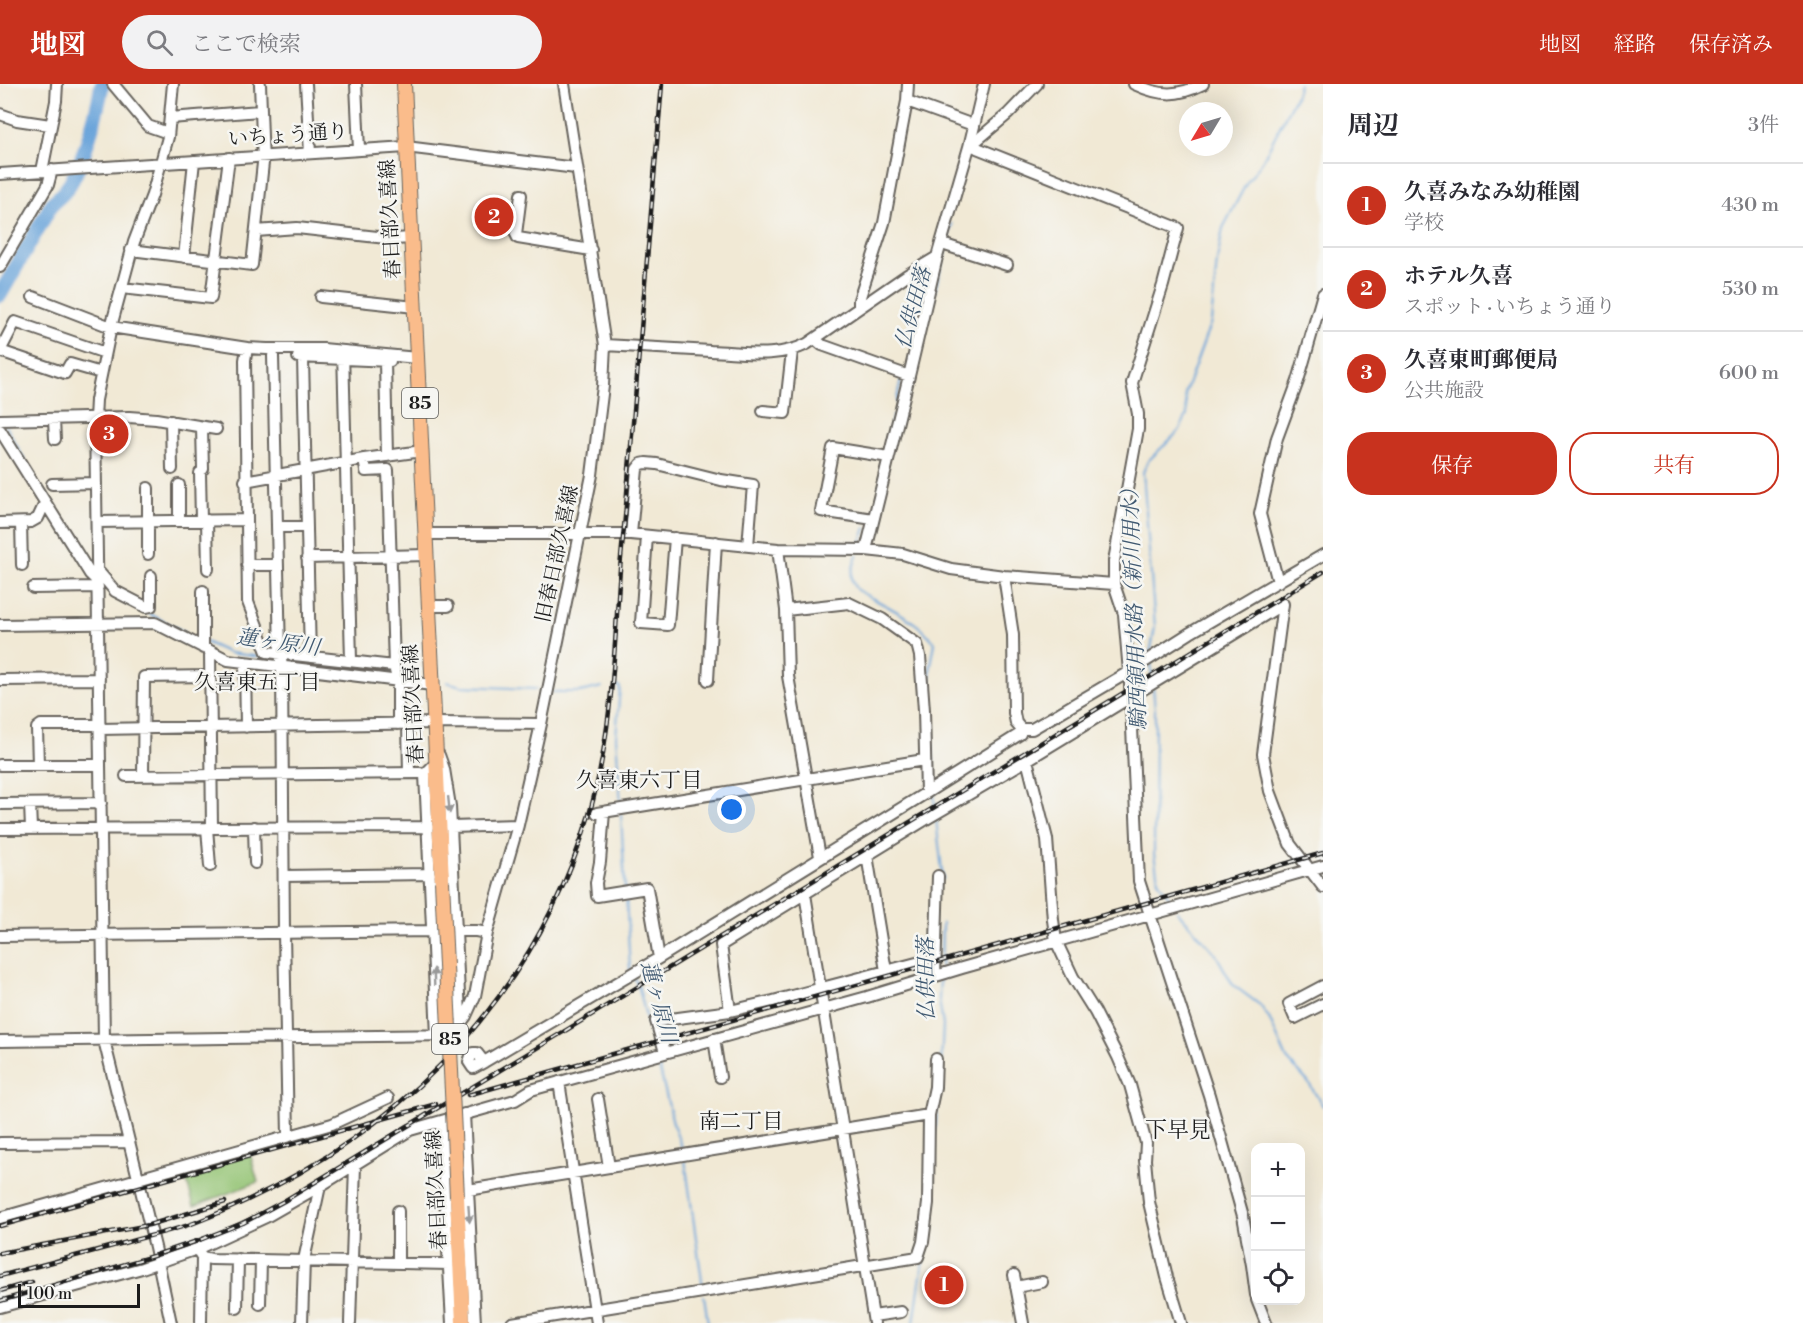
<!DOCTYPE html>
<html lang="ja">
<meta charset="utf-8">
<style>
body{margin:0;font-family:"Libre Bodoni","Noto Serif JP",serif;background:#f2f2f3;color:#2b2b33}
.controls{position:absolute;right:18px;bottom:18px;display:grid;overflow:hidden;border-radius:12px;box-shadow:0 6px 24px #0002}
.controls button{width:54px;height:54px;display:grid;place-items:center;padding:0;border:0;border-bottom:2px solid #e1e1e2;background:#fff;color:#2b2b33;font:30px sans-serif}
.compass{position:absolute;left:1179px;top:18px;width:54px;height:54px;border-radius:50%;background:#fff;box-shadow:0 6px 24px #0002;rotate:232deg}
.scale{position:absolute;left:18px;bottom:15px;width:122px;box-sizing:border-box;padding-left:6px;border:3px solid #1c1c1c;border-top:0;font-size:16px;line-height:21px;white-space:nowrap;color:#1c1c1c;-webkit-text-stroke:4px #f6f6f2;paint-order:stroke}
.you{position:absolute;left:732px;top:726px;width:21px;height:21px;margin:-15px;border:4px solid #fff;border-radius:50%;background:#1a73e8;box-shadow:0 0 0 9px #1a73e833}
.badge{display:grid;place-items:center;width:39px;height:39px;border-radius:50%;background:#c8321e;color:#fff;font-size:20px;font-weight:700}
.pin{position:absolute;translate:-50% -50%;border:3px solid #fff;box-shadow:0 2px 6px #0006}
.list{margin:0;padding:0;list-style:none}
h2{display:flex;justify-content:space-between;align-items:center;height:78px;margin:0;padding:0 24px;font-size:26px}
h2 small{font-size:20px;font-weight:400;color:#7c7c81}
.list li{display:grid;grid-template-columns:39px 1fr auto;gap:18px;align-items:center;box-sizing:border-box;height:84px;padding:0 24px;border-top:2px solid #e1e1e2}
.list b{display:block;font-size:22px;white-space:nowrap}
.list p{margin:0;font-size:20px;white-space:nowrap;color:#7c7c81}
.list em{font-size:20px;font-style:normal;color:#7c7c81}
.actions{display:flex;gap:12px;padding:18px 24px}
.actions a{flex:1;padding:14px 0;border:2px solid #c8321e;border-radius:24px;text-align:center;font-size:21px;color:#c8321e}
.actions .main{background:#c8321e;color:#fff}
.icon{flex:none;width:33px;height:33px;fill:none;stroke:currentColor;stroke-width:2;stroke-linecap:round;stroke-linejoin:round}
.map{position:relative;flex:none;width:1323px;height:1239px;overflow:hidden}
header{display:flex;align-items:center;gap:36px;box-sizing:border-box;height:84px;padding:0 30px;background:#c8321e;color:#fff}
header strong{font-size:28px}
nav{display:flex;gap:33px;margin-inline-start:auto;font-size:21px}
.search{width:420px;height:54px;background:#f2f2f3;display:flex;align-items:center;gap:15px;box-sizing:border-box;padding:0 21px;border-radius:33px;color:#7c7c81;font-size:22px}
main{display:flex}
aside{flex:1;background:#fff}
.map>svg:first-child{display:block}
.green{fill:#93c372;stroke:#587047;stroke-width:1.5}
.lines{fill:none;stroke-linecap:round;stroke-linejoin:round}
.stream{stroke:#6ba4da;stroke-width:2}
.river{stroke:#6ba4da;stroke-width:15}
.minor-casing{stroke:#67645d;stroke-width:14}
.major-casing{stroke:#67645d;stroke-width:16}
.minor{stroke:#fff;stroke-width:10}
.major{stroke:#fabc8b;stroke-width:14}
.rail-casing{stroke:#1c1c1c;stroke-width:4.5}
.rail{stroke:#f6f6f2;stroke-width:2;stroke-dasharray:7;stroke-linecap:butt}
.major-bridge-casing{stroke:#67645d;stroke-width:16;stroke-linecap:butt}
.major-bridge{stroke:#fabc8b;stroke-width:14}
.oneway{fill:#999}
.labels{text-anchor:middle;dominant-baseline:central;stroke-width:5;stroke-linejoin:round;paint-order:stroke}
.shield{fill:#f6f6f2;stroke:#5d5d5c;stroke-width:1.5}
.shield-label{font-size:18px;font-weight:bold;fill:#1c1c1c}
.street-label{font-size:20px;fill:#1c1c1c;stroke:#f6f6f2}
.water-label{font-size:21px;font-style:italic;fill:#405971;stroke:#f6f6f2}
.neighbourhood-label{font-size:21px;fill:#1c1c1c;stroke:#f6f6f2}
.quarter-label{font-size:22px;fill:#1c1c1c;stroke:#f6f6f2}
</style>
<header>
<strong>地図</strong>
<div class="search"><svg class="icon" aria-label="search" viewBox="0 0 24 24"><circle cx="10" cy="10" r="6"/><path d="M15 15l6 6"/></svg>ここで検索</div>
<nav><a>地図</a><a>経路</a><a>保存済み</a></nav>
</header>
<main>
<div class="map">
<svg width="1323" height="1239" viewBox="0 0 1323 1239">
<rect width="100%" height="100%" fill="#f6f6f2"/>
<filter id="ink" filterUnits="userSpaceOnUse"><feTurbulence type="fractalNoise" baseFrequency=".0167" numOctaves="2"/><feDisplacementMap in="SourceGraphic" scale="12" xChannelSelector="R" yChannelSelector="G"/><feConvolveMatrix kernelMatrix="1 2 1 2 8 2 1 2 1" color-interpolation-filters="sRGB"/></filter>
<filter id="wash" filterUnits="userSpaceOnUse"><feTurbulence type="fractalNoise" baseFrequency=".008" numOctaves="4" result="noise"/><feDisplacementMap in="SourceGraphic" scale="24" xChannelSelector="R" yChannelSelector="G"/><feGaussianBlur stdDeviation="1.35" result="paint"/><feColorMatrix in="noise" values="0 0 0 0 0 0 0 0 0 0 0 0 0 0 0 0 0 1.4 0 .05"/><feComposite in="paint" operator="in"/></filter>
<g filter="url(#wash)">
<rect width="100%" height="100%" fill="#f1e9d5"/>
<!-- green -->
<path class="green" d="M250,1070L258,1098L194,1122L184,1088Z"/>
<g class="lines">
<!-- stream -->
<path class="stream" d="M948,155L952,140
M934,209L945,168
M896,319L901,296
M5,340L25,377
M885,365L893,332
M73,453L84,471
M861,458L866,444
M857,471C853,486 847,493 857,506C885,522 915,533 935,559L930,586L934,698
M112,511L130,521
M144,527L184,548
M205,558L229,569L278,575
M1150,570L1155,543L1143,388L1148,377L1179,347L1187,331L1185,309L1211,238L1217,177L1223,144L1246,100L1263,76L1295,13L1299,0
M283,575L391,588
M1151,579L1152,594
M400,589L417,592
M447,598L461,602L537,605
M617,602L620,603L616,653L621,721
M1153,603L1155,626L1154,770L1158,796L1173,820
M553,608H580L602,603
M934,709L935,726
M621,730L625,805
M936,735L943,795
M626,811L630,886
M1177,827L1215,869L1233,901L1260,921L1269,934L1287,975L1308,998L1323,1022
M941,887L942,839
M634,894L639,904L655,969
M657,974L674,1043L683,1067
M934,1055L940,999L943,941L939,916L940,893
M685,1076L703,1204
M704,1212L708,1239
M914,1239L924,1171"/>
<!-- river -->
<path class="river" d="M0,211L53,118C57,115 61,112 64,108C81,89 98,26 102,0"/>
</g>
</g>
<g filter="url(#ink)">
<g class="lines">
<!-- minor casing -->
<g class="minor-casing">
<path id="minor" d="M113,0L148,42L168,49
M306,0L310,69
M356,0L359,66
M1134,0C1160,12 1177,13 1203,0
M907,17L973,41
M0,30L17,36L50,41
M170,34L260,27
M973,61L977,64L1178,144L1163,201L1132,299L1138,330V345L1114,477V500L1124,530L1130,600L1139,797L1209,1011L1243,1132L1252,1181L1256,1211
M969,63L984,0
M42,87L56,17L57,0
M0,90L406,63L576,84
M521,111L516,150L518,154L591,166
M256,147L297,144L395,155L411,154
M942,160L1007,181
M131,166L252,181L263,79L260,0
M184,173L194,77
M0,183L48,101L52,86
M122,204L211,214L229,74
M33,213L111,243L247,264L267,265H323L417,274
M321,213L415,223
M859,223V216L884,139L907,17L908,0
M815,255L822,261L909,292L866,466
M605,261C640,263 675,265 711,267C743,268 777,275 807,260L907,191L937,173L969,63L1008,30L1037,0
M247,264L245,276L248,518L267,568L394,582
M343,267L351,576
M273,272L280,569L282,582L284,849L288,1052
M298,273L390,277
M303,274L310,573
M385,277L387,372
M101,289L70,280L65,289L0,267L15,238L105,269
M909,292L937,173
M763,327L785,329L792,267
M0,336L129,333L156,335L216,345
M54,336L55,355
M171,337L172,385
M202,344L203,385
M0,346L90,490L98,498
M364,375L366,387L388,386L394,582L398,600V640
M200,389L201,436
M245,397L364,375L422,367
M52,400L96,399
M148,404V470
M873,435L821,427L833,364L889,373
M207,436L208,485
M179,437V401
M97,438L246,436
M0,439L31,438L38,434L45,419
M21,439L22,481
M277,443H307
M426,450H631L778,465L866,466L903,470L951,485L1004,492L1114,500
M631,450L637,385L641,380L646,379L657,380L721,396L753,401L748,462
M647,452L641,539L668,541L675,454
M778,465L786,526L788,592L820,773
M307,474L427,471
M247,481H277
M98,487L115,507L146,523L151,522V492
M1004,492L1013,551L1014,629L1016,639L1021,645H1032L1127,589L1190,549L1323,471
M1278,498L1260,430L1277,354L1298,297L1323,210
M33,504L98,503
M1283,520L1263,670L1270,707L1290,760L1323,803
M429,522H448
M0,541L155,539L228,576L432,601
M203,564V507
M210,568L212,743
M245,578L246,643
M0,596L99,595
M708,596L716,458
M408,640L409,689
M100,645L435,639L541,640
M439,671L444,685L450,722L460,931L462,937
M437,678L425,690L437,952
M0,681H100
M38,681L37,644L41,641H100
M126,692L420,689
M143,692L144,593L210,592
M926,709L1020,650L1021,645
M0,720L101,719
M30,720L31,745
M604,728L600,778L596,799L597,812L647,804L659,874
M597,729L924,676
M254,743L255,779
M451,743L518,741
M207,744L210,782
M0,745L428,743
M867,771L886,887
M284,792L430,790
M805,810L874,1239
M0,852L432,847H476L487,849
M935,892L938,792
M1323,902L1289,920L1295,934L1323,920
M730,927L721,861L928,734L1027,676
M714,955L720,993
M448,956L466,932L475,912L487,849L518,741L541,640L592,391L603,302L605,261L564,0
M0,957L451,951
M665,968L656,937L730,927L773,917L924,877
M473,969H477L484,978L473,984L469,978L471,972Z
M484,978L659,874L926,709L924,626L920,572L917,560L882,535L849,519L786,526
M559,998L597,1239
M598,1015L609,1083
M464,1030L475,1239
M441,1038L452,1239
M0,1059L129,1058
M320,1102L410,1046L515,1016L531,1006L867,913L962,884L1323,782
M468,1106L929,1031
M0,1134L332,1040L388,1014
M197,1165L266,1133L320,1102L304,1176L302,1239
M398,1179V1127
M1014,1191L1023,1239
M1016,1203L1042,1198
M1257,1216L1266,1239
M260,1220L261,1176
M0,1223L142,1184L197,1165L202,1173L211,1175L449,1180
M237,1224L238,1175
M873,1232L901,1228
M171,1239L155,1163L104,956L95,335L96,316L111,243L134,158L152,111L168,53L173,0
M201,1239L202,1173
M350,1239L355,1081
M512,1239L918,1173L923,1158L928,1119L929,1031L935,1003L936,975
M1181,1239L1167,1193L1149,1118L1145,1076L1146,1059L1130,1001L1118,973L1095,928L1073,893L1056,857L1053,836L1047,755L1027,676L1283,520"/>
</g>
<!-- major casing -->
<g class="major-casing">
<path id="major" d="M404,0L442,797
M457,1113L463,1239"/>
</g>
<!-- minor -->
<use href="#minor" class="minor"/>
<!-- major -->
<use href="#major" class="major"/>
<!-- rail casing -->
<g class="rail-casing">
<path id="rail" d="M468,1011L1323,769
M0,1142L436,1020
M0,1169L149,1141L225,1118
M0,1192C42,1181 83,1170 124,1159C148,1152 172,1147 194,1139C383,1066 530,927 589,731C611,655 614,576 619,498C621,468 625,439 627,409L662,0
M0,1207L32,1198
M0,1217L153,1172L197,1157L243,1139L284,1117L1323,488"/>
</g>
<!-- rail -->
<use href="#rail" class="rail"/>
<!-- major-bridge casing -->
<g class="major-bridge-casing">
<path id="major-bridge" d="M442,797L457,1113"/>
</g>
<!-- major-bridge -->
<use href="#major-bridge" class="major-bridge"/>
</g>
<!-- one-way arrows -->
<defs><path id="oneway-solid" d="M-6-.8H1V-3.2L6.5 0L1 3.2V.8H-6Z" transform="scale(1.5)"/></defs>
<g class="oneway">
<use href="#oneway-solid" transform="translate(449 721) rotate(84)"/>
<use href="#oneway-solid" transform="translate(434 893) rotate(-92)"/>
<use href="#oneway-solid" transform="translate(469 1130) rotate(86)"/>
</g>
</g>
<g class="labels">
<!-- shield labels -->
<g class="shield">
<rect x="402" y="304" width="36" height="30" rx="4.5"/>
<rect x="432" y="940" width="36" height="30" rx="4.5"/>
</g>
<g class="shield-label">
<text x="420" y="319">85</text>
<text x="450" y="955">85</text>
</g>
<!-- street labels -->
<g class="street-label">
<text transform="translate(288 52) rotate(-4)">いちょう通り</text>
<text transform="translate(391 135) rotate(-93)">春日部久喜線</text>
<text transform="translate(558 470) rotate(-78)">旧春日部久喜線</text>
<text transform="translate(414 620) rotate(-93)">春日部久喜線</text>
<text transform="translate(437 1106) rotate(-93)">春日部久喜線</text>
</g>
<!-- water labels -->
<g class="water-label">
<text transform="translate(914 224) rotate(-75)">仏供田落</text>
<text transform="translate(1135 520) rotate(-92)">騎西領用水路（新川用水）</text>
<text transform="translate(278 559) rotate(8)">蓮ヶ原川</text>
<text transform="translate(927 895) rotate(-91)">仏供田落</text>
<text transform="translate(658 918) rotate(75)">蓮ヶ原川</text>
</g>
<!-- neighbourhood labels -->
<g class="neighbourhood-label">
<text x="257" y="599">久喜東五丁目</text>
<text x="639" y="697">久喜東六丁目</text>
<text x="741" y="1038">南二丁目</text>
</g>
<!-- quarter labels -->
<g class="quarter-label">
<text x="1178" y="1046">下早見</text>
</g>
</g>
</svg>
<div class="controls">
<button>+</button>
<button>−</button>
<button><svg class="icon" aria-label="locate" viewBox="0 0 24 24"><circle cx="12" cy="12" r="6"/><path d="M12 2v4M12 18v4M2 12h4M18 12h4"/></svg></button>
</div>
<svg class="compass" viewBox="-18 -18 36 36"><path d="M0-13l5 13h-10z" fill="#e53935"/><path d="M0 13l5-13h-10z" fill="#7c7c81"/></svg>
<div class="scale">100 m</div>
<div class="you"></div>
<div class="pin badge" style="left:944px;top:1201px">1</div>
<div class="pin badge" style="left:494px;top:133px">2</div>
<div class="pin badge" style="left:109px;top:350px">3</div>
</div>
<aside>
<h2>周辺<small>3件</small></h2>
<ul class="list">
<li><span class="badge">1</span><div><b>久喜みなみ幼稚園</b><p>学校</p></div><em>430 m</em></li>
<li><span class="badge">2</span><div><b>ホテル久喜</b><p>スポット · いちょう通り</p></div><em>530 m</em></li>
<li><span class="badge">3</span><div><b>久喜東町郵便局</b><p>公共施設</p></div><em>600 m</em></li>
</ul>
<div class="actions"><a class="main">保存</a><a>共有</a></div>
</aside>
</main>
